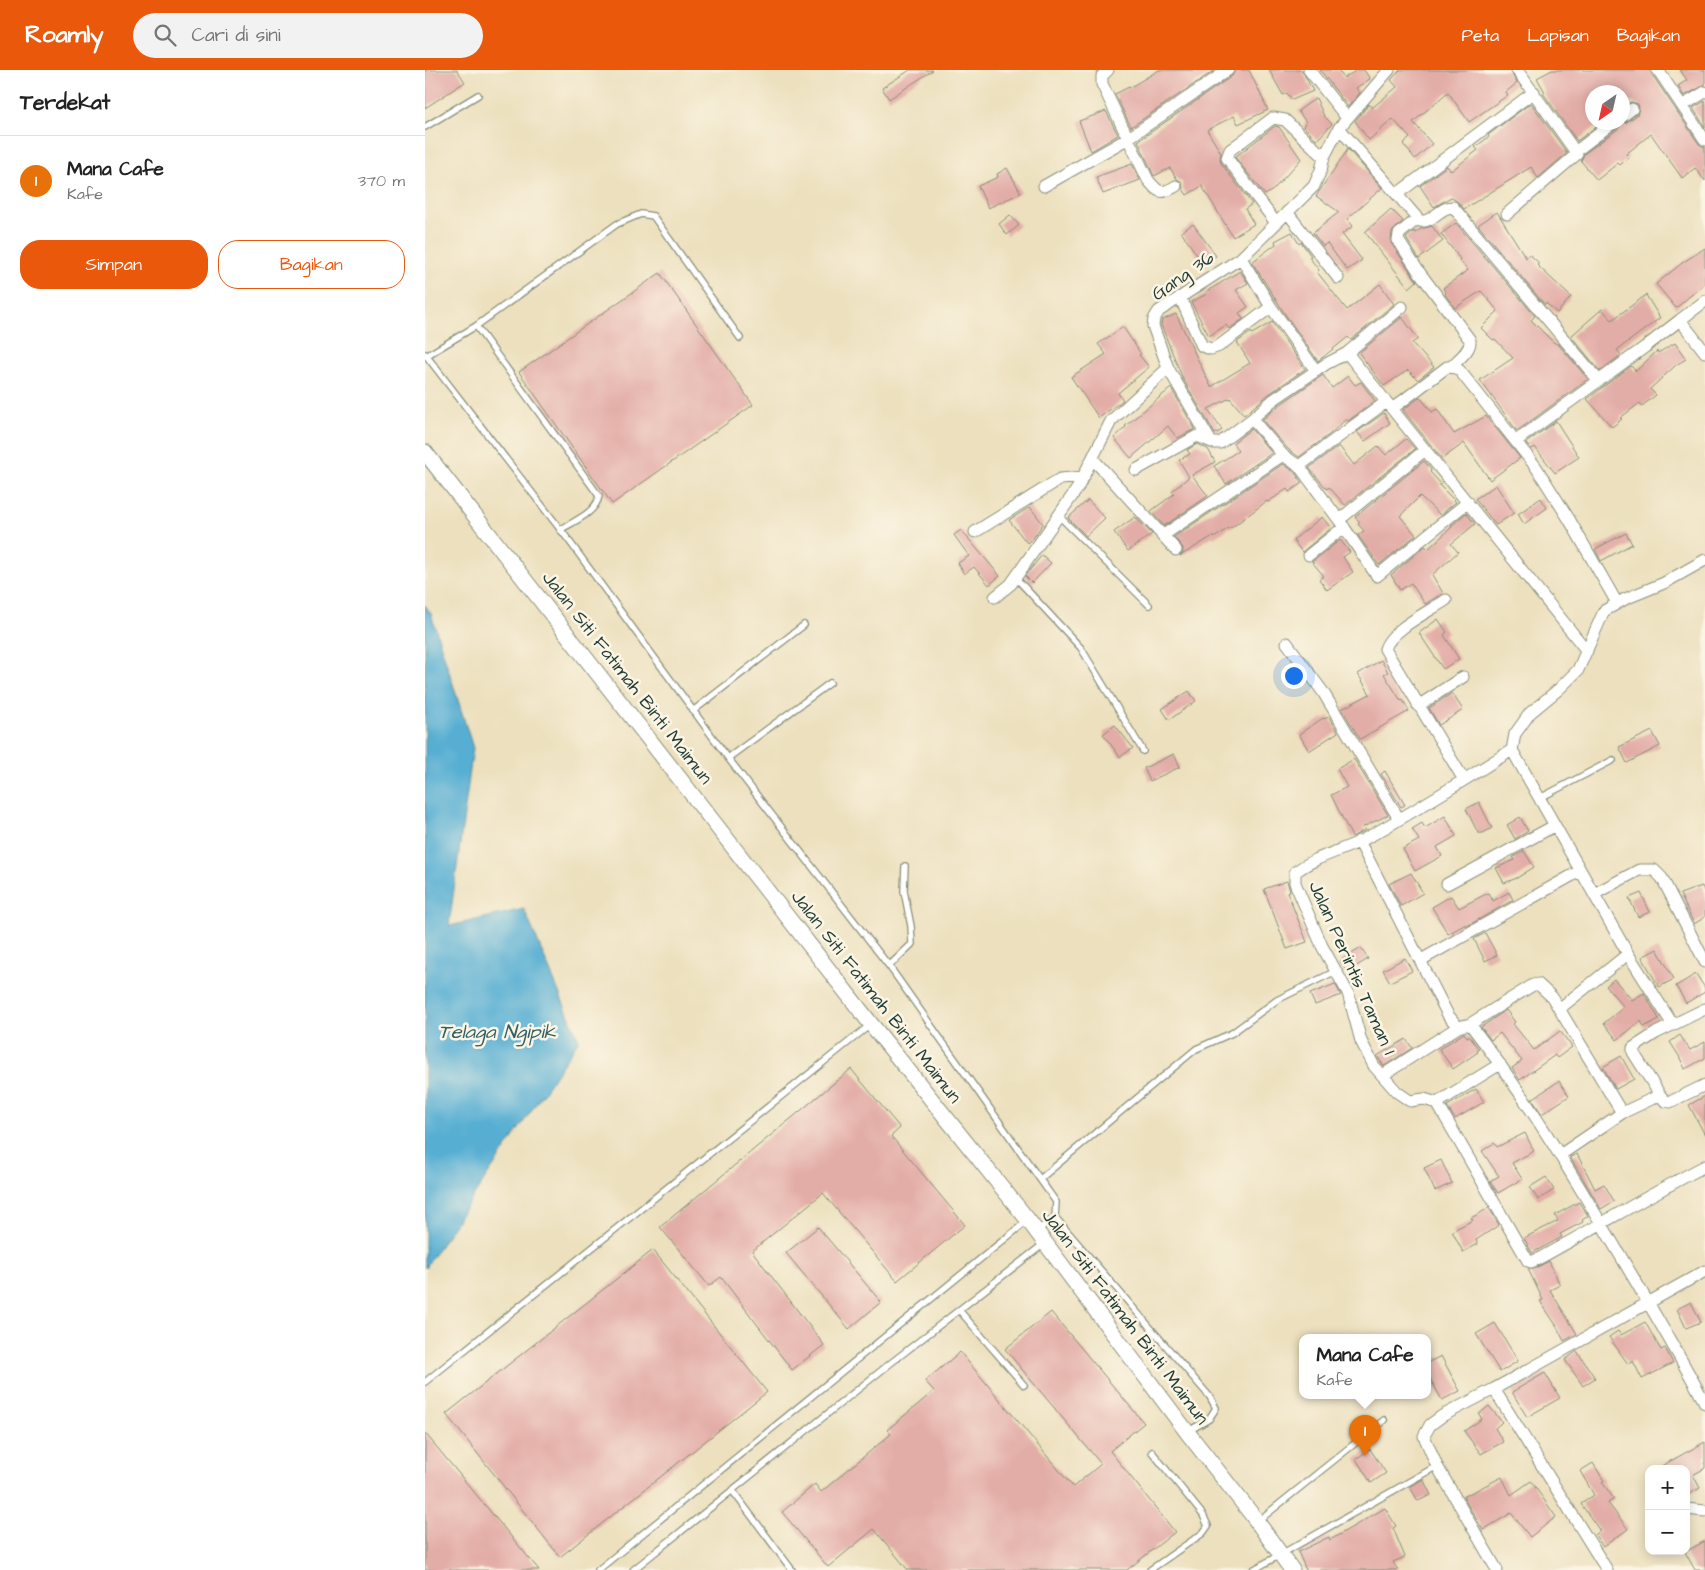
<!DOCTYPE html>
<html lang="id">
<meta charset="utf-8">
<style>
body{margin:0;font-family:"Architects Daughter",sans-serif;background:#f2f2f2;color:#222}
.controls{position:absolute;right:15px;bottom:15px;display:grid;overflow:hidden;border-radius:10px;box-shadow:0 2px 12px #0003}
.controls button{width:45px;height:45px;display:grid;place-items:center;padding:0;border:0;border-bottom:1px solid #e0e0e0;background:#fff;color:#222;font:25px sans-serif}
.compass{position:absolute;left:1160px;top:15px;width:45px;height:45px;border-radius:50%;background:#fff;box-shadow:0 2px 12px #0003;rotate:214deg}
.you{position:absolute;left:868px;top:605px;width:18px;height:18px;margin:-12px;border:4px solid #fff;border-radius:50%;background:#1a73e8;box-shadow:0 0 0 8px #1a73e833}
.badge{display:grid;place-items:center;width:32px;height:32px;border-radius:50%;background:#ea580c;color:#fff;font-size:16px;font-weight:700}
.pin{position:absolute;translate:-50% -41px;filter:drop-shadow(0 1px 2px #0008)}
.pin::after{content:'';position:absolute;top:26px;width:18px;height:15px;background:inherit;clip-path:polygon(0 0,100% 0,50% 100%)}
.popup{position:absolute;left:874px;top:1264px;width:132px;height:65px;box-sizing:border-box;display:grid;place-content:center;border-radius:10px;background:#fff;filter:drop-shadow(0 1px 4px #0005);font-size:16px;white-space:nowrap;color:#767676}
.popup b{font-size:19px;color:#222}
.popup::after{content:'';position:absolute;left:50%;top:100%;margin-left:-10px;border:10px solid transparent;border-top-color:#fff}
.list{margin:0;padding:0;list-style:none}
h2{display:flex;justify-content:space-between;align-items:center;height:65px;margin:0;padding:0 20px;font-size:21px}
h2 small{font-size:16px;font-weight:400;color:#767676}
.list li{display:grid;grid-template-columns:32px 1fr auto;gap:15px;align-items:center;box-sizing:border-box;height:90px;padding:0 20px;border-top:1px solid #e0e0e0}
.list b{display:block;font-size:19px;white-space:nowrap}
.list p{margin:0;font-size:16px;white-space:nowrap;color:#767676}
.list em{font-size:16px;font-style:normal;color:#767676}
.actions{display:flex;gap:10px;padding:15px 20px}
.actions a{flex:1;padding:11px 0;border:1px solid #ea580c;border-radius:20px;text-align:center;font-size:18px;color:#ea580c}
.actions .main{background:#ea580c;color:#fff}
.icon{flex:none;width:28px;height:28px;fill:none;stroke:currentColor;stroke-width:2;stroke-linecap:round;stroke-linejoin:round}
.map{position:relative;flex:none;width:1280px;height:1500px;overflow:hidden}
header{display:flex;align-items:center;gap:30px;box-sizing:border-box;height:70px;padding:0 25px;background:#ea580c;color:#fff}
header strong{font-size:24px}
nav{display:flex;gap:28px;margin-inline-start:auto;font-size:18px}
.search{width:350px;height:45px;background:#f2f2f2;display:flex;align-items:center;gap:12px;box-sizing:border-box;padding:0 18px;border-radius:28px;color:#767676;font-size:19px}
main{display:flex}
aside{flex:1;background:#fff}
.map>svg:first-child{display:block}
.water{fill:#56afd3;stroke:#3a7684}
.building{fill:#e3ada7}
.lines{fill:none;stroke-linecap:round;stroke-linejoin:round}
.lane-casing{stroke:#868e79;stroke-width:8}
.street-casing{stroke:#868e79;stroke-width:13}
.secondary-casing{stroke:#868e79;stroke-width:17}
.lane{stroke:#fff;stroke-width:5.5}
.street{stroke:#fff;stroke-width:11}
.secondary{stroke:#fff;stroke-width:15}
.labels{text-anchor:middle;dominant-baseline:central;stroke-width:5;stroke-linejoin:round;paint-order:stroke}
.street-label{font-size:19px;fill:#1f3d34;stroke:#fcf5e5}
.water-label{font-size:20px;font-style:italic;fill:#305f64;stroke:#fcf5e5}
</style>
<header>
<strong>Roamly</strong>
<div class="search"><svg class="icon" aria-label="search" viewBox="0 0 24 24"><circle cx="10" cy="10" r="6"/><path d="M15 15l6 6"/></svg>Cari di sini</div>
<nav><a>Peta</a><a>Lapisan</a><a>Bagikan</a></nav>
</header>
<main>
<aside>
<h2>Terdekat<small></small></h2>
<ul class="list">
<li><span class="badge" style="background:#e8710a">1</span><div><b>Mana Cafe</b><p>Kafe</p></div><em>370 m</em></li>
</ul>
<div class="actions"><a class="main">Simpan</a><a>Bagikan</a></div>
</aside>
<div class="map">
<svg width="1280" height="1500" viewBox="0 0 1280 1500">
<rect width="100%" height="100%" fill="#fcf5e5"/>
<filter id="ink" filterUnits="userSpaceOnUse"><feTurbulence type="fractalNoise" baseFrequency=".02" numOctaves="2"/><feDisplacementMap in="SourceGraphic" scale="10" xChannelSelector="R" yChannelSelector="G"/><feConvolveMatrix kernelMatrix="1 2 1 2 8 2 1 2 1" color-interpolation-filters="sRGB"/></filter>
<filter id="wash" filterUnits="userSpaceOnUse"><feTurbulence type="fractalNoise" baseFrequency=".0096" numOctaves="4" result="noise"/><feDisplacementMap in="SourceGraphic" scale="20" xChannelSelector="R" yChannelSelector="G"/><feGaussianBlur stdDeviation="1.12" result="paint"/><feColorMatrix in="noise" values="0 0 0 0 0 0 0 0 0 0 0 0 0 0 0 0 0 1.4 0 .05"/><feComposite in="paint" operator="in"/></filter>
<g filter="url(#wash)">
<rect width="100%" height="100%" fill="#ece0be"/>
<!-- water -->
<path class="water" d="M0,535L6,544L48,678L24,856L99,839L154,970L0,1198Z"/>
<g id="blocks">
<!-- building -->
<path class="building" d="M0,0H32L40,12L0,38Z
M485,0H508L464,29L457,18Z
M734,0H790L706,57L690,24L704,17V18Z
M810,0H824L843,40L813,54L809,46L782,60L796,83L795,89L796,93L827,134L820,139L829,154L808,167L777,116L762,125L758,119L757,112L752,109L745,98L729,106L713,71L807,6Z
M844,0H877L888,21L867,30L862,23L858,25Z
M895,0H913L919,8L932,0H939L945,9L931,18L935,23L923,37Z
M975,0H1085L1092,13L1081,22L1083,25L1044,52L1023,22L988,52L1007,74L990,89L978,74L985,68L968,49L944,70L930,51L944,34L947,38L972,17L966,10Z
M1127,0H1224L1274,74L1280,77V111L1270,98L1257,108L1226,64L1201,84L1204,87L1195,95L1193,93L1172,110L1156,91L1159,84L1194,58L1196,53L1202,52L1212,45L1214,38L1213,34L1206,32L1198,37V22H1168V52H1171L1173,55L1152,71L1118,23L1120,22L1112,8Z
M1255,0H1280V15L1259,26L1253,16L1262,10Z
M891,28L899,46L907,54L892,70L878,56L881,52L873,41Z
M1280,31V57L1268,38Z
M1106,33L1142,83L1113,108L1106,97L1039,139L1033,132L1026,127L1009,137L995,116L1022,96L1026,101L1053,80L1050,77L1064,67L1063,65Z
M681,41L693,65L666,81L654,51Z
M850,56L854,57L876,89L848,120L840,125L810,87Z
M923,79L957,118L922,149L928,156L917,164L937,190L922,200L902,173L898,176L888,163L914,142L891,126Z
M707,94L715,110L678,124L671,107Z
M582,98L596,123L563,138L553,116L573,107L572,104Z
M966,139L978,151L967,162L966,173L992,211L984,218L940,162Z
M1072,142L1101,188L1104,184L1114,193L1112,195L1146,227L1132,243L1121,233L1120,235L1053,155Z
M585,145L594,155L582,165L574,154Z
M1031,153L1110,246L1106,250L1128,272L1134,275L1163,309L1092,361L1055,310L1088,288L1070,269L1068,270L1056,258L1073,241L1056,221L1030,238L1020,224L1021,223L1018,218L1043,200L1034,190L1035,189L1016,164Z
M768,154L791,186L779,195L756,162Z
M1007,156L1018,171L994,189L981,168L989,161L990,163L996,159Z
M867,162L874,174L876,172L886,186L884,187L894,200L892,202L922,240L955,214L969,234L926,270L923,267L893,291L860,244L827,192L851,174L850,171Z
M1280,178V213L1251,238L1231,214L1257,193Z
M815,201L823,213L811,220L823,237L814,243L818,249L804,259L801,255L784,266L766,232L782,224L781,222Z
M235,203L328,335L187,434L94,302Z
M1221,225L1235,248L1192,280L1196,285L1175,301L1146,266L1177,239L1187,250Z
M751,244L786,317L825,293L812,272L826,262L827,264L847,252L880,299L844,324L819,345L805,328L783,339L797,360L790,364L758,309L736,255L737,250Z
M977,247L993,269L987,273L1009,297L993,310L983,300L959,316L934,283Z
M698,257L716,284L714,285L724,297L693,323L698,330L674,348L646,307L681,284L673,274Z
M1250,273L1261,289L1251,295L1225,319L1231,325L1217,336L1215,333L1195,348L1197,349L1187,357L1162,329L1206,296L1211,301L1232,281L1233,283Z
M898,305L907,318L923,306L930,315L936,312L950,331L923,351L921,349L905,364L874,387L863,379L837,350L853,336Z
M746,318L770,359L752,368L743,356L706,388L689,368L701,357L700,356Z
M995,327L1007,342L1012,339L1029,364L1061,346L1095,388L1065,410L1039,373L1017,389L978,340Z
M959,343L965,353L940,371L932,362Z
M1131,351L1154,387L1130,403L1110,377L1107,379L1101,373Z
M826,359L847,383L801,414L789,396L813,381L808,373Z
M981,369L990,379L920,435L904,417L902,419L884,398L914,376L929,395L953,376L961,385Z
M772,374L783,379L790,392L767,405L783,426L739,456L726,441L749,424L747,421L764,407L754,390L765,384L762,380Z
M999,391L1005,398L1006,401L1005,402L1016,414L1014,415L1031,432L1015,445L995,426L975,446L991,465L954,495L933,465L939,461L933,454L935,452L930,447Z
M858,394L869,401L877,413L864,422L862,419L843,432L842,431L806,458L805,457L789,468L788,466L755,486L758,483V478L749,467Z
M1071,415L1089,443L1071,455L1050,429Z
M1116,428L1122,438L1099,454L1093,444Z
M663,430L680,448L661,466L643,448Z
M605,437L618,454L609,467L602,473L584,450Z
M1041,443L1050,454L1026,474L1033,482L1007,505L1018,523L1000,534L986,513L975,520L966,505L1000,476L1003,479L1027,457L1026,456Z
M710,447L727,464L703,481L689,462Z
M897,447L906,458L877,482L868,470Z
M536,460L575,506L564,515L549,497L539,504L533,493L544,486L529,465Z
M1201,463L1207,474L1176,491L1170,479Z
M915,470L925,482L918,487L928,502L902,520L894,509L899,506L887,492Z
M617,485L626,493L607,513L600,506Z
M1013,549L1022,562L1019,565L1034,589L1018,599L994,563Z
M956,590L963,602L959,604L976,631L978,630L984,641L935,669L917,639L945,624L933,604Z
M764,621L771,631L744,650L737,639Z
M1027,623L1038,640L1014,655L1004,638Z
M904,647L913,662L884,681L874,664L898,648L899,649Z
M690,655L708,678L695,687L678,664Z
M1227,661L1235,676L1202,693L1194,677Z
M749,684L755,697L725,711L719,698Z
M929,689L963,745L938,757L940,760L927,767L906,725L922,717L912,699Z
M960,701L980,735L976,737L956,704Z
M1054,732L1067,758L1058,763H1053L1041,739Z
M1020,746L1031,766L1012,777L1017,786L990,801L978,779L994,770L987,759L997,753L1000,758Z
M1095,747L1103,761L1090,769L1082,755Z
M1099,781L1109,797L1092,808L1079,813L1071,798L1090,790L1088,787Z
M986,803L998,823L976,836L964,814Z
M862,811L865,821L862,822L882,872L862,879L839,819Z
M1277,816L1280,823V847L1269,854L1255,824Z
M1084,822L1088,830L1042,856L1041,854L1023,864L1007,837L1026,826L1034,838L1063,823L1068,831Z
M1216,823L1225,842L1213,847L1204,828Z
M1060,863L1072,885L1060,891L1049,869Z
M936,878L943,889L922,902L915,891Z
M1232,879L1249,909L1234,917L1217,887Z
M980,888L987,901L965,912L958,900Z
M1271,904L1280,918V922L1261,933L1251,916Z
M1189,909L1207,930L1219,923L1234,949L1219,957L1216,951L1192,970L1179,953L1199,937L1181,916Z
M910,914L916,925L890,935L885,924Z
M1081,940L1090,952L1088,954L1109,980L1135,961L1147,977L1132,988L1130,985L1095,1010L1087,998L1097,991L1075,963L1066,970L1056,957Z
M1039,963L1042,967L1044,966L1054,979L1052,981L1053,982L1028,999L1014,979Z
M1255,965L1265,980L1280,972V988L1260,999L1254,986L1245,972Z
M981,969L987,978L959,996L952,986Z
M1196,986L1209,1009L1191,1019L1178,997Z
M426,999L475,1058L466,1066L540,1155L472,1211L398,1123L327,1181L399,1275L367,1300L296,1207L284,1216L235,1157Z
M1134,1011L1144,1026L1117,1044L1107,1029Z
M1051,1019L1059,1032L1030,1049L1022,1036Z
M1280,1026V1065L1264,1035Z
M1100,1063L1109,1081L1087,1093L1097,1109L1073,1123L1065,1111L1074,1106L1057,1081L1069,1073L1072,1077Z
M1152,1084L1170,1119L1179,1114L1189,1131L1176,1139L1145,1087Z
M1016,1090L1027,1113L1010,1121L999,1098Z
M1121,1107L1129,1120L1113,1130L1105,1117Z
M1154,1132L1163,1146L1157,1150L1158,1152L1135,1164L1137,1167L1107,1183L1099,1168L1133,1151L1130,1145Z
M1064,1138L1074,1155L1051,1170L1053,1174L1038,1182L1027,1161L1048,1150L1046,1148Z
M393,1157L456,1232L424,1259L361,1183Z
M228,1180L342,1322L135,1487L21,1344Z
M1124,1191L1135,1215L1125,1220L1152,1264L1139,1271L1131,1255L1115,1231L1118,1230L1103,1199H1109Z
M1266,1232L1276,1252L1261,1258L1252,1239Z
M626,1242L719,1353L685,1381L750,1462L702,1500H483L449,1459L403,1497L357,1442L390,1414L396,1422L466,1364L462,1360L509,1321L500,1311L535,1282L648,1417L676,1394L580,1279Z
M1220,1252L1236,1280L1240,1278L1248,1293L1217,1309L1208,1291L1203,1294L1184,1267L1193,1261L1196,1265Z
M1070,1253L1093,1291L1075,1302L1051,1264Z
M1152,1281L1170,1308L1158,1316L1140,1290Z
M1016,1286L1035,1321L1017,1330L1002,1303V1293Z
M1120,1303L1135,1328L1102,1347L1087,1322Z
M1064,1336L1077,1352L1070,1358L1078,1372L1056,1384L1039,1361L1057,1349L1054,1344Z
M0,1363L114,1500H0Z
M1280,1372V1398L1268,1405L1275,1418L1261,1426V1399H1231Z
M945,1379L961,1403L946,1413L931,1389Z
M1168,1393L1179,1411L1177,1412L1189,1429L1183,1433L1203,1459L1178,1477L1170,1465L1175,1461L1156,1434L1169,1425L1155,1401Z
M1077,1407L1086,1425L1106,1411L1131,1447L1105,1467L1086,1443L1058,1460L1038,1427Z
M998,1409L1006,1425L993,1431L985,1417Z
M960,1438L971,1456L968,1458L980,1487L968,1492L973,1500H881L873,1482L904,1467L905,1470Z
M1280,1471V1500H1270L1260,1482Z"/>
</g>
</g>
<g filter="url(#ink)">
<use href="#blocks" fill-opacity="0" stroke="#868e79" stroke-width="1"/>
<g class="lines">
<!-- lane casing -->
<g class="lane-casing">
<path id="lane" d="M0,57L53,25
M0,284L142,468L303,688L464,896L631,1132L630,1147L612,1161
M1,286L51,256
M634,446L724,535
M135,460C149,451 171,443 174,426L51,256L192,154L216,144L228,146L315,268
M591,508L656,578L718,681
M268,641L379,555
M303,688L405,613
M1115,728L1188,690
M464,896L487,874L486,856L479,821L480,796
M615,1109L771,979L807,963L852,930L911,901
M630,1147L785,1327L791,1338L784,1349L762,1362
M534,1240L599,1315
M0,1312L445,955
M307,1420L367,1500
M832,1452L959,1350
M173,1500L602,1151
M208,1500L462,1296L620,1173
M725,1500L778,1463L783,1456L778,1445L727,1382
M828,1500L1012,1396"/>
</g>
<!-- street casing -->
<g class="street-casing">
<path id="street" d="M683,0L677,6V14L723,110C734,123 736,125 751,116
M884,0L922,48
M1233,0L1280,70
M1257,36L1280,22
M1198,46L1207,39
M914,58L995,151C1007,154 1015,136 1028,137L1174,311
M1150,82L1189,52
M619,116L702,69L803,0
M972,124L1109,22
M862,142L913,208
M1082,144L1152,84L1092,0
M992,149L974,164L973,170L992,199L1045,270C1046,281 1033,289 1026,297
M851,153L802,88L805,80L848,48L860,50L899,87
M816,188L846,237L891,301
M755,227L777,276L786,279L794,276L846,237
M1255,250L1280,231
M922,283L977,237
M743,298L785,370
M967,339L1022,297L1031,298L1035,301L1111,397L1144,449L1192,533
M827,349L858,385L874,396L914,450L952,506L1043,432
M1091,371L1220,277L1255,250L1280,282
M668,389L751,480
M874,396L961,332
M711,400L772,366L789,373H795L827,349L848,330L901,294L922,283L1162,581
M914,450L1000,380
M550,462L635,409L659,407
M737,466L858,385
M884,485L919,457
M570,527L586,514L652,419L686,351L743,298L728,256L729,249L734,241L816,188L889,116L896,100L899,87L914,58L964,0
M1021,530C1005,541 965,560 960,579L1039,710
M862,573L898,622L974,749
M993,636L1038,607
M1087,680C1037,711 988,743 936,771C913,782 892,786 870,802V813L897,876L923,923L936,971L949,996L972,1022L985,1031L999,1029L1012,1033L1103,1191L1106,1192L1115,1188C1170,1158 1224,1125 1280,1096
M934,771L1023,945L1033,957
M1022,814L1129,756
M1169,824L1214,800H1229L1237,808L1280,892
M1203,884L1087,680L1090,664L1105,643L1134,619L1153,600L1179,541L1200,529L1239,513L1280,490
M996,890L1155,801
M1134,939L1203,884L1248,955
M1045,954L1108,915L1113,914L1127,927L1197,1043
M958,1005L1033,957L1045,954C1099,1024 1144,1099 1189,1175C1220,1227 1251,1279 1280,1333
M1235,1025L1208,982V978L1231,963L1280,939
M1012,1033L1075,994
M1135,1085L1197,1043L1235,1025L1240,1031L1245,1032L1280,1015
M1069,1319L1017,1346L1005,1355L999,1366L1012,1396L1072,1500
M1261,1439L1280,1441
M1182,1500L1069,1319L1280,1201"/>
</g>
<!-- secondary casing -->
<g class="secondary-casing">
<path id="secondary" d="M0,382L446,954L603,1150L762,1362L828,1446L867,1500"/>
</g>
<!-- lane -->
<use href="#lane" class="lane"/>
<!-- street -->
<use href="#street" class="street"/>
<!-- secondary -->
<use href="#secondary" class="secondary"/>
</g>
</g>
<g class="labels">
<!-- street labels -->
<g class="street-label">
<text transform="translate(758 206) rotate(-35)">Gang 36</text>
<text transform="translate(202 608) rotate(52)">Jalan Siti Fatimah Binti Maimun</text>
<text transform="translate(927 898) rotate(66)">Jalan Perintis Taman 1</text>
<text transform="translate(451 927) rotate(52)">Jalan Siti Fatimah Binti Maimun</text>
<text transform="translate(700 1247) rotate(53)">Jalan Siti Fatimah Binti Maimun</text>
</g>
<!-- water labels -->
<g class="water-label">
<text x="72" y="962">Telaga Ngipik</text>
</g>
</g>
</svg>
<div class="controls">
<button>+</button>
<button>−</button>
</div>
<svg class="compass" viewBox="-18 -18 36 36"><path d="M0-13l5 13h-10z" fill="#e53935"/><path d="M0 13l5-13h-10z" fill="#767676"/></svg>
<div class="you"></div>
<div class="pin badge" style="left:940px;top:1386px;background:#e8710a">1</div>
<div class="popup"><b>Mana Cafe</b>Kafe</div>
</div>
</main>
